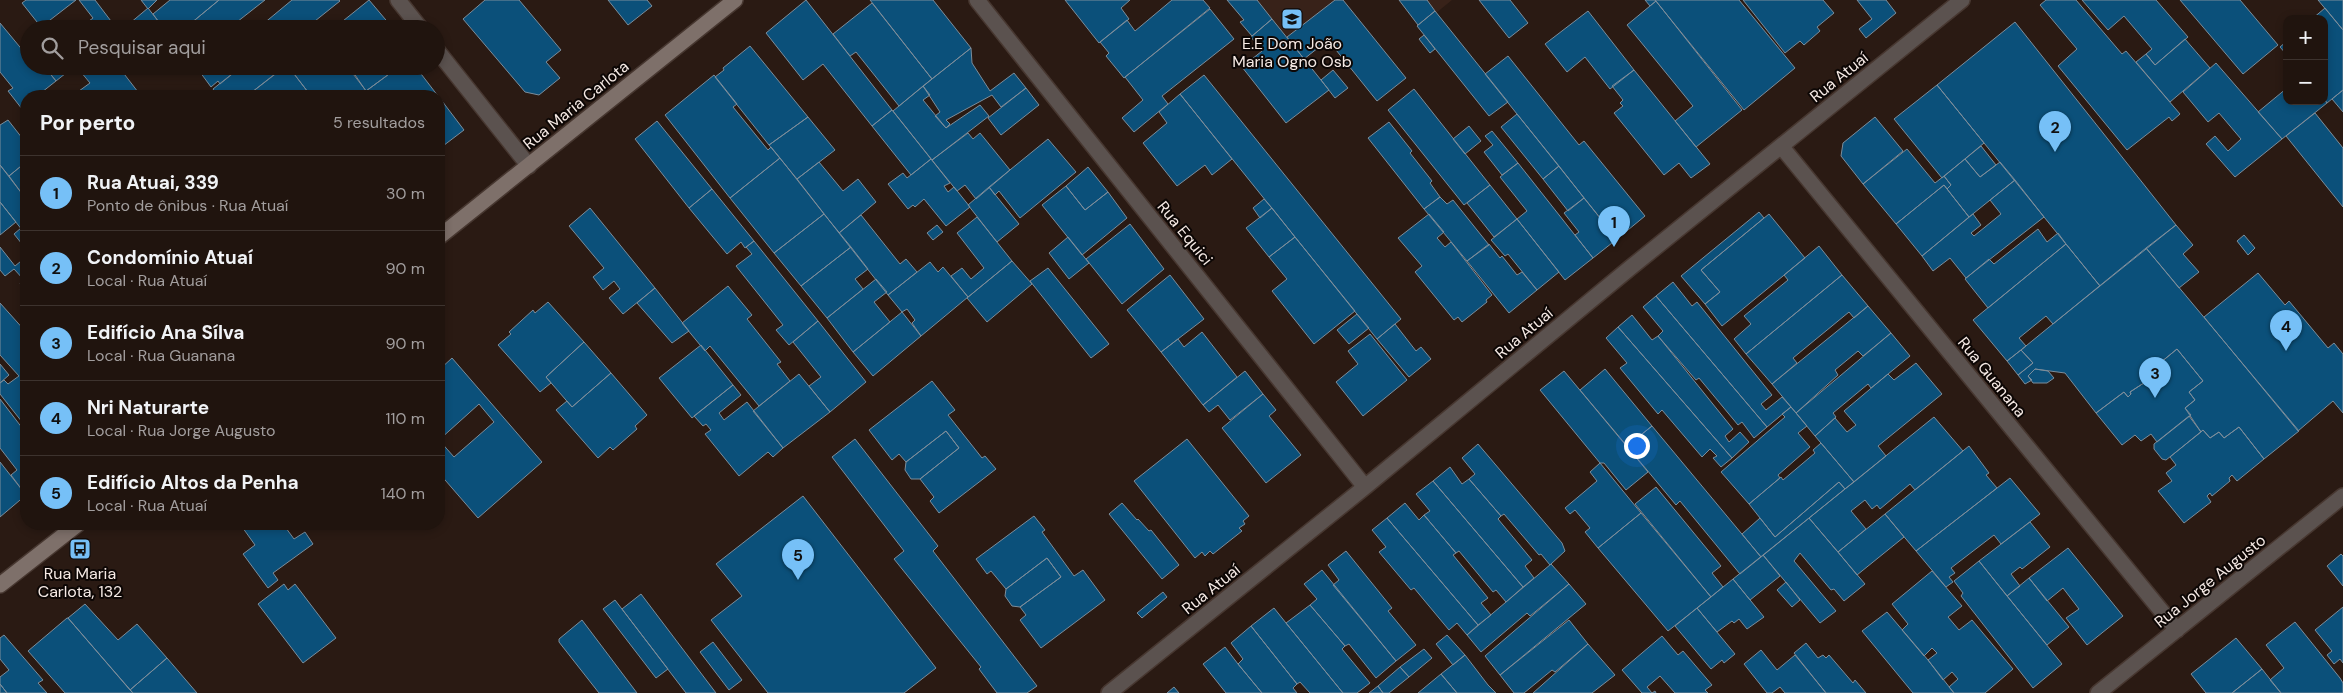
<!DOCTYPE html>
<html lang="pt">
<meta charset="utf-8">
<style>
body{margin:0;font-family:"DM Sans",sans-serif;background:#2d211c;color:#f1f3f6}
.controls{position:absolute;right:15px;top:15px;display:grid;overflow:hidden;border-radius:10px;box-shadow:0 2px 8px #0003}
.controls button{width:45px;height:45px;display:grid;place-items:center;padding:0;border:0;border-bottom:1px solid #3d332e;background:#20140e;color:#f1f3f6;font:25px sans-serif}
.you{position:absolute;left:1636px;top:445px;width:18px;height:18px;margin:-12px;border:4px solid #fff;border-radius:50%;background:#1a73e8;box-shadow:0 0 0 8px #1a73e833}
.badge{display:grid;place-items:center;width:32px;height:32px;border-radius:50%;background:#76c0f7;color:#111;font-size:16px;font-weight:700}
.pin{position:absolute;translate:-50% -41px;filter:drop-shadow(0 1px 2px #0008)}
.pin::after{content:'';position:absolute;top:26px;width:18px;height:15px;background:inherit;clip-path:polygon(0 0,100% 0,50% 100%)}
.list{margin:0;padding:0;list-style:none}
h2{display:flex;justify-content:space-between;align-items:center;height:65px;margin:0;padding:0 20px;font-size:21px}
h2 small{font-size:16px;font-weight:400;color:#a29e9e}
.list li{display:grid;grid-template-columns:32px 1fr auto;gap:15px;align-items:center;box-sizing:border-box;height:75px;padding:0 20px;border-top:1px solid #3d332e}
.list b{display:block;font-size:19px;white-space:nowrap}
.list p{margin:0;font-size:16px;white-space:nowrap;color:#a29e9e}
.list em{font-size:16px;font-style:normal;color:#a29e9e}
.icon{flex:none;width:28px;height:28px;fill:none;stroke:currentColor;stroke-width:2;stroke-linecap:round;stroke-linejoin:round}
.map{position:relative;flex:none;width:2343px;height:693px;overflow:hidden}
.search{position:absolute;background:#20140e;box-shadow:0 2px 8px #0003;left:20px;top:20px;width:425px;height:55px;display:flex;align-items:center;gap:12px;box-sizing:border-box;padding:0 18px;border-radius:28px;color:#a29e9e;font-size:19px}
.panel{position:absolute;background:#20140e;box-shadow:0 2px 8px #0003;left:20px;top:90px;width:425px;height:440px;border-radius:20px}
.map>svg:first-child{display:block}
.built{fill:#382219}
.building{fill:#0b507a;stroke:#7c8d9b}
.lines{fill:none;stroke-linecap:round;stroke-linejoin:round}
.street-casing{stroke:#473730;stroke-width:18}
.secondary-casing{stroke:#473730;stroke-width:18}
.street{stroke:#5b524f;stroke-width:15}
.secondary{stroke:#7e706a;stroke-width:15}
.labels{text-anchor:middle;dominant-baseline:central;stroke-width:4;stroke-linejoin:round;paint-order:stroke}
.poi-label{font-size:16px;fill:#f6eae5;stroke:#0d0705}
.street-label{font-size:16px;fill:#f6eae5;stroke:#0d0705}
</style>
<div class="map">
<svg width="2343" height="693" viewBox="0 0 2343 693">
<rect width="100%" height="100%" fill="#2a1a13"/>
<!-- built -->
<path class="built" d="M1257,0H1335L1287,37Z
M1426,0H1452L1436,13Z"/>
<!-- building -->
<path class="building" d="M26,0H76L41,27L22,3Z
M79,0H95L117,29H95L89,21L93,18Z
M141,0H157L148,9Z
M170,0H219L184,29H164L153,14Z
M219,0H265L228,29H184Z
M292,0H339L340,1L305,29H257Z
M369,0L391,26L388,29H333Z
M485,0H519L561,50L546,62L560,78L539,95L525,92L463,19Z
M608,0H647L652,6L628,25Z
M806,0L892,110L872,126L823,64L803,80L766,33Z
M870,0H933L971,48L932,79Z
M1065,0H1130L1121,8L1129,19L1099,43Z
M1172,0H1203L1210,8L1124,78L1106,56L1109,53L1100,42L1127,20L1135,31Z
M1227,0H1257L1272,19L1252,36L1240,22L1244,20Z
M1335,0H1343L1406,78L1377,101L1328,40L1304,59L1287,37Z
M1399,0H1427L1435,11L1418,25Z
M1479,0H1510L1528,23L1509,38Z
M1645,0H1655L1656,1L1650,6Z
M1655,0H1739L1795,68L1744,110Z
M1743,0H1823L1834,13L1817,27L1820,31L1804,45L1800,41L1785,53Z
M1857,0H1886L1896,13L1866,38L1859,29L1872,19Z
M2046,0H2076L2122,54L2126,51L2180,114L2172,121L2169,117L2127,150L2058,66L2077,49L2040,5Z
M2082,0H2156L2188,37L2155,65L2146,54L2152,49L2124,16L2108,30Z
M2180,0H2240L2278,45L2243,74Z
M2318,0H2343V30Z
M1656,1L1742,110L1696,147L1675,121L1693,106L1627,25Z
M872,3L932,79L899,106L856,52L850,56L833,34Z
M148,8L162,26L159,29H123Z
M2325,8L2343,30V90L2327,103L2324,99V19H2312Z
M1210,9L1234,39L1162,96L1168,104L1134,132L1122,118L1143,100L1125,77Z
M1435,11L1508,102L1489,116L1417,26Z
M1588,11L1634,70L1610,89L1585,57L1567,72L1545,44Z
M1272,19L1329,90L1286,123L1242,67L1262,51L1251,37Z
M89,21L95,29H80Z
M2015,22L2176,225L2100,286L1937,85Z
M0,23L29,58V66H44L56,81L37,96H26V105L22,109L8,91L13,88L0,72Z
M1424,35L1435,49L1430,53L1419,39Z
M2185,39L2210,68L2170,102L2136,62L2146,54L2155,65Z
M2287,41V55L2280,47Z
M750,46L808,117L769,145L715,77L724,70L723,68Z
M971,48L972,63L990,91L1014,73L1026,88L1001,107L992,95L946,120L950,124L946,128L935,116L940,112L923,86Z
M1508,56L1579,145L1584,141L1645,216L1617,239L1485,74Z
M2216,63L2282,139L2235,177L2206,144L2215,136L2228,151L2241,139L2219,113L2208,122L2183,92Z
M44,66H75L56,81Z
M76,66H118L138,92L133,96H83L79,91L90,83Z
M118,66H130L123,72Z
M195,66H207L200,72Z
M207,66H242L220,84L218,81L211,87L200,72Z
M242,66H273L278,72L247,96H218L213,89Z
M285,66H288L311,96H247Z
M288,66H347L370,96H311Z
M349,66H400L366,91Z
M400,66H415L438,96H370L366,91Z
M1333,70L1348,88L1335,98L1321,80Z
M1634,70L1710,164L1691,178L1679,163L1664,175L1614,113L1623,106L1620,103L1623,100L1612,86Z
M714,75L737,104L733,107L768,150L771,147L780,158L730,198L665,115Z
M1204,75L1401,319L1377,339L1180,94Z
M1937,85L1984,143L1942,178L1894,119Z
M923,86L930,95L923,100L946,128L980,105L989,116L932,160L893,111Z
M1026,88L1039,105L1001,135L988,118Z
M2287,88V101H2324V99L2327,103L2282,139L2258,112Z
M1414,89L1490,185L1464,205L1388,110Z
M2343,90V112L2332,99Z
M1180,94L1232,159L1212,175L1205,165L1177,186L1143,143L1167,123L1159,112Z
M439,97L464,130L439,149Z
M892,110L931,159L911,175L872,126Z
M2315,113L2343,148V207L2286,136Z
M1517,114L1559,166L1543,179L1501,127Z
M808,117L835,150L797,179L769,145Z
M1875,117L1903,151L1863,184L1841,156L1843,143Z
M8,120L26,143V162L9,176L0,165V125Z
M657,121L712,189L689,208L635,139Z
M1389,122L1412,151L1410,153L1432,181L1430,183L1440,197L1424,209L1368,138Z
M1469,126L1481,141L1465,154L1453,139Z
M1492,131L1518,163L1502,175L1484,152L1493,145L1485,136Z
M968,133L973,139L980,133L1010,170L976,199L965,185L957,191L932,160Z
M1048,139L1076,172L1020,218L999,191L995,195L989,187Z
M1981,146L1996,165L1980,177L1965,159Z
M1907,149L1935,183L1944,176L1951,185L1947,189L1944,185L1896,224L1863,184Z
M780,158L824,214L774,253L730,198Z
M931,159L950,183L944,186L948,192L954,187L970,207L946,226L924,199L915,207L913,205L908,209L888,184L903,173L907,178Z
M1965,159L1980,177L2000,162L2015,180L1969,217L1947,189L1951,185L1944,176Z
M26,162V199L9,176Z
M819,162L843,191L858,179L876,202L839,233L797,179Z
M1518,163L1593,258L1565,280L1517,219L1527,211L1500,177Z
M0,165L26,199V235L0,202Z
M1559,166L1584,198L1568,211L1543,179Z
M1088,167L1108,192L1085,210L1066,186Z
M2015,180L2044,217L1966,278L1950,258L1933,271L1922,256L1973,214L1981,225L1971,233L1974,236L2001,214L1990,200Z
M1490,185L1517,219L1494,237L1467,203Z
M1944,185L1969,217L1922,256L1896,224Z
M1066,186L1085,210L1108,192L1127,218L1082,255L1042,205Z
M989,187L1019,224L997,242L968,205Z
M712,189L754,241L745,248L741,242L727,254L689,208Z
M1440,197L1447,204L1453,200L1489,245L1467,261L1424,209Z
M1584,198L1617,239L1593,258L1575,235L1579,232L1564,213Z
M1264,199L1272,208L1260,218L1253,208Z
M0,202L16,222L0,235Z
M590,208L655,288L623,314L609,298L620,289L614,281L603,290L593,277L604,268L569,226Z
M1272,208L1295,237L1269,257L1246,228Z
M1759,212L1764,218L1701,270L1720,292L1705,304L1681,276Z
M824,214L851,247L801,286L774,253Z
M1429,214L1444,232L1437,238L1445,247L1451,242L1492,295L1486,300L1487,302L1462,322L1458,317L1454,320L1415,272L1422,266L1398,238Z
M1769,214L1805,258L1722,326L1705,304L1720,292L1701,270Z
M861,215L900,264L906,259L917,272L888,295L839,233Z
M977,217L1012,261L968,297L951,276L962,268L971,279L984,268L957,233Z
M1517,219L1559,272L1537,290L1508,254L1505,256L1491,240Z
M1130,224L1164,269L1122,304L1086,259Z
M937,225L943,232L933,240L927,233Z
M2176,225L2193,245L2183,254L2199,272L2179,288L2146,248Z
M21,228L26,235V249L14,234Z
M2038,229L2047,242L2058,233L2066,244L1988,308L1965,279L1989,259L1994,264Z
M2244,235L2255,248L2248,255L2237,241Z
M1068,237L1089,263L1069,279L1049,253Z
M1295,237L1355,311L1314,344L1272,291L1287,279L1269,257Z
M754,241L818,321L789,345L776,330L783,325L736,266L752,254L746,247Z
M1489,244L1500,258L1502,256L1517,275L1522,272L1537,290L1509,313L1467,261Z
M2066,244L2100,286L2053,324L2046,316L2019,338L2026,346L2007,361L1973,320Z
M1819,246L1842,275L1746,354L1734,339L1751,324L1744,316L1788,280L1784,275Z
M0,247L15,266L26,257V292L20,283L24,280L14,269L5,276L0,270Z
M851,247L868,269L855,279L863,289L827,318L801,286Z
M2146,248L2299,431L2264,459L2239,427L2224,438L2219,432L2210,438L2203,430L2201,432L2185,408L2195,400L2189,392L2203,381L2177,349L2149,372L2153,377L2130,392L2131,394L2128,397L2124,392L2096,413L2065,373L2035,369L2028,376L2032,380L2025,384L2018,375L2033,363L2021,350Z
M1012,261L1032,284L987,322L967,298Z
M930,262L938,272L943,267L968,297L921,336L912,323L915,320L907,309L902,312L888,295Z
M1048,268L1109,344L1091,358L1030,281Z
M2258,273L2285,305L2289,301L2328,348L2334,343L2343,354V413L2333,401L2298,431L2204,317Z
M1170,275L1204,319L1161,352L1127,310Z
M1842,275L1868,306L1854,318L1849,312L1793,358L1797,363L1772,384L1746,354Z
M876,279L887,292L874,302L890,322L853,352L827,318Z
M1673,282L1692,306L1697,302L1772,395L1761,404L1766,410L1782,397L1791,407L1767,427L1656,296Z
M728,286L752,315L747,319L781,362L777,364L790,381L759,406L710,346L705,351L682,323Z
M655,288L689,331L672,343L637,303Z
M1656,296L1767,427L1754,438L1742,422L1738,425L1699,378L1696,380L1658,336L1663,331L1643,307Z
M548,302L584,342L546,377L551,383L540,392L498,345L511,334L509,332L533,310L535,313Z
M0,303L26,332V427L0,394V383L4,380L8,384L19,376L0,355Z
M1868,306L1891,333L1863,356L1858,351L1835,370L1838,375L1796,413L1772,384Z
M902,312L921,336L873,376L853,352Z
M1357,314L1369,328L1349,344L1337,330Z
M1632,315L1652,340L1658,336L1733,429L1725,436L1729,442L1740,432L1749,442L1732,458L1618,327Z
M818,321L866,382L830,412L809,386L821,377L793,342Z
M1395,324L1416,351L1421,347L1431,359L1409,377L1377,339Z
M1618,327L1732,458L1721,467L1713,458L1717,456L1710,449L1702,457L1662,410L1658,414L1620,368L1627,363L1606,338Z
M1202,332L1237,377L1203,405L1161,352L1178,339L1184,347Z
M1891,333L1910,356L1871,388L1868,384L1833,413L1836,417L1815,436L1796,413Z
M1370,334L1407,380L1363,416L1336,382L1358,364L1348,351Z
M584,342L611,373L572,407L546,377Z
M701,345L733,385L692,418L659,378Z
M2177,349L2203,381L2189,392L2195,400L2185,408L2191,415L2157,442L2151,434L2141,441L2135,435L2122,445L2096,413L2124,392L2128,397L2131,394L2130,392L2153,377L2149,372Z
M2021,350L2033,363L2018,375L2007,361Z
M452,358L542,462L478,518L439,473V440L454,457L494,422L479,404L439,440V370Z
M1916,363L1942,394L1878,446L1886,456L1854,482L1815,436L1835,418L1847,432L1856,425L1844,411L1888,374L1894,380Z
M0,364L9,375L0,383Z
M1605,369L1652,426L1627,446L1580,390Z
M2035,369L2048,371L2054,378L2047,383H2033L2028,376Z
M1245,371L1263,394L1230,420L1218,405L1209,412L1203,405Z
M1564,371L1648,472L1626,490L1604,463H1600L1540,390Z
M611,373L647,415L635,426L637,429L613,450L610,447L598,458L556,410L567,401L572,407Z
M799,374L830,412L783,448L753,411Z
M932,381L955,410L948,415L982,458L985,456L996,469L939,513L930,501L934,497L920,479L959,448L946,431L906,462L899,454L892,460L869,430Z
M733,385L741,395L719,413L724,420L747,402L783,448L773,457L768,452L739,476L705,434L711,430L706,424L703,426L694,416Z
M1263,394L1276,410L1269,416L1301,455L1266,483L1222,428Z
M0,399L26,433V495L11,475L17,470L0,448Z
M1791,407L1807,426L1798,433L1810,447L1778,475L1780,478L1749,504L1721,472L1785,417L1782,414Z
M2189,416L2201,432L2166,460L2162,459L2154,449V444Z
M1934,417L1963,451L1915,490L1910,484L1880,509L1877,505L1872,509L1865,500L1851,511L1866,529L1838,552L1809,518Z
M1652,426L1761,557L1740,574L1680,501L1676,505L1627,446Z
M2239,427L2264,459L2237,481L2232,475L2229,478L2230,481L2212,496L2210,493L2207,496L2211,502L2184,523L2158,491L2172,481L2166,473L2176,465L2170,457L2203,430L2210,438L2219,432L2224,438Z
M946,431L959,448L920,479H911L905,470L906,462Z
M855,439L938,546L933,551L1037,686L1027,693H997L979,669L981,667L894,559L904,551L832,457Z
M1187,439L1249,516L1243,521L1245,524L1239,528L1242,531L1213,554L1210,551L1205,556L1202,552L1195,558L1134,481Z
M1821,443L1854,482L1845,489L1839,482L1775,537L1749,504L1781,477L1783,480L1815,453L1813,450Z
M1478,444L1562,543L1565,551L1551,564L1550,565L1541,554L1539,555L1504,514L1501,516L1469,479L1475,474L1462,458Z
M1969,446L1989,473L1986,475L1997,488L1916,551L1885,514Z
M0,462L26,495L0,517Z
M1600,463L1641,513L1598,548L1585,532L1590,528L1575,510L1570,514L1565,508L1597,481L1590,472Z
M1450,467L1462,484L1469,479L1501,516L1498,519L1532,560L1525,566L1534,578L1523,587L1433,481Z
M2010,478L2040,514L2001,544L1994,535L1951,568L1955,573L1949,577L1953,582L1946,587L1916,551Z
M1433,481L1523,587L1506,602L1496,590L1493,592L1459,551L1456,553L1424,515L1430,511L1416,494Z
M1839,482L1845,489L1761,557L1742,534L1760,518L1775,537Z
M1656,487L1721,566L1712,573L1723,587L1711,597L1635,504Z
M803,496L936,668L904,693H768L711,620L742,596L716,564Z
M1122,503L1137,520L1138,519L1149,531L1151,530L1179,565L1162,579L1109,514Z
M1405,503L1419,520L1424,515L1456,553L1453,555L1488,598L1481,603L1491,615L1478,625L1387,518Z
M1641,513L1711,597L1668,631L1598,548Z
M1885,514L1904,537L1857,575L1838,552Z
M1034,516L1045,530L1042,532L1074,576L1083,570L1105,600L1041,648L1020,620L1026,615L1020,607L1061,577L1047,558L1006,589L991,571L987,574L976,559Z
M1387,518L1478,625L1467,635L1457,623L1449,630L1414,588L1411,590L1379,552L1386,547L1372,530Z
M1809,518L1865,584L1844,601L1834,589L1831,590L1800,553L1794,561L1836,611L1820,623L1763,555Z
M2030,522L2050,547L2022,569L2020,567L2011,574L2020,586L2007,596L1979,561Z
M240,524H283L294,539L305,532L313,544L273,573L278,580L268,588L243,554L255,545Z
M2068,548L2123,616L2087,645L2066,618L2079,609L2063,588L2047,601L2029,578Z
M1346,551L1392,608L1388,611L1416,645L1396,661L1333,585L1339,580L1328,565Z
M2341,554L2343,556V586L2327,566Z
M1763,555L1780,576L1750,600L1733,579Z
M1047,558L1061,577L1020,607L1012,606L1005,596L1006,589Z
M1979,561L2062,664L2033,688L1961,596L1963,593L1954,581Z
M1551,564L1569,584L1530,616L1527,613L1481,652L1467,635Z
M1322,570L1396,661L1376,678L1349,644L1345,646L1310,605L1317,599L1304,584Z
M1932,571L1962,606L1948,617L1959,630L1972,620L2013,669L1985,693H1954L1949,687L1958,679L1952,672L1943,680L1928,660L1937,653L1932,648L1924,656L1902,630L1908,624L1892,604Z
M2029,578L2069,627L2047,645L2007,596Z
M1733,579L1764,617L1747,629L1739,619L1734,623L1732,621L1717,632L1697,608Z
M1786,582L1800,600L1792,607L1777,590Z
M284,584L288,590L295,584L336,638L303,663L258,604Z
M1569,584L1586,604L1500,675L1485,656Z
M1163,592L1167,597L1142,618L1137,613Z
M641,594L716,693H686L622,609Z
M615,600L668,669L656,678L603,609Z
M85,604L118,640L137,624L167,658L130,690L68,618Z
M1310,605L1345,646L1342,649L1370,683L1357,693H1343L1286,623Z
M2343,607V663L2340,659L2334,664L2327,655L2332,651L2315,630Z
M1274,608L1286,623L1343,693H1310L1300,682L1297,684L1251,626Z
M1697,608L1735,654L1724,663L1722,660L1711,669L1675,626Z
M1887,612L1928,660L1954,693H1913L1862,631Z
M67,618H68L133,693H65L28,651Z
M582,620L637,693H599L559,642V639Z
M1569,620L1588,644L1555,672L1552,670L1524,693H1514L1500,675Z
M2295,622L2340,678L2343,683V693H2281L2270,680L2284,668L2266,645Z
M1251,626L1297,684L1293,688L1297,693H1262L1238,664L1243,659L1231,643Z
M4,635L43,680L38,683L47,693H7L0,684V677L9,670L0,659V638Z
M1447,635L1465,655L1453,665L1436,644Z
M1662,636L1678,655L1683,651L1712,685L1705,690L1708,693H1675L1660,676L1647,687L1652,693L1655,691L1656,693H1642L1622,670Z
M2236,638L2262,669L2232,693H2206L2191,674Z
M713,642L742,680L729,690L700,652Z
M1806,643L1818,658L1823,655L1826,658L1829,655L1853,683L1855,680L1866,693H1826L1794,653Z
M1588,644L1615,675L1592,693H1533Z
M1225,647L1238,664L1262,693H1226L1203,664Z
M1424,649L1432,658L1409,677L1400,667Z
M1761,650L1777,670L1795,655L1826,693H1785L1780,687L1772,693H1767L1744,664Z
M1465,655L1488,685L1496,693H1457L1441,674Z
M167,658L197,693H133L130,690Z
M1400,667L1409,677L1389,693H1383L1378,686Z
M2262,669L2281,693H2232Z
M1441,674L1457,693H1418Z
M0,684L7,693H0Z
M1378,686L1383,693H1369Z
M1174,687L1179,693H1167Z"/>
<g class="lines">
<!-- street casing -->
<g class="street-casing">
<path id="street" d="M398,0L421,29
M977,0L1365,487
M436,49L529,166
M1781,146L2177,630
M1109,693L1365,487L1630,268L1962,0
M2098,693L2343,496"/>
</g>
<!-- secondary casing -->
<g class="secondary-casing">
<path id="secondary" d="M439,237L735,0
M0,585L78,524"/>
</g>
<!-- street -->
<use href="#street" class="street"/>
<!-- secondary -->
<use href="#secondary" class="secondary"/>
</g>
<!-- icons -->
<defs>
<g id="school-square" transform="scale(1.125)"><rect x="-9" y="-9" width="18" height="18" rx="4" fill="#76c0f7" stroke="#0d0705"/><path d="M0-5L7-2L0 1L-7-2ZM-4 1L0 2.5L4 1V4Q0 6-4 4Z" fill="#111"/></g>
<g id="bus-square" transform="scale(1.125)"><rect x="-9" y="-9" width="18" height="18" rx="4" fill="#76c0f7" stroke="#0d0705"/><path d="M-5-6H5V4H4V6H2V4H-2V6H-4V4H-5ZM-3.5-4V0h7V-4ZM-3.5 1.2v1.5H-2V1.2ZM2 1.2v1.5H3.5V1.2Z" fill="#111"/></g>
</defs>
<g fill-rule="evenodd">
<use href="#school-square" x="1292" y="19"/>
<use href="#bus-square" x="80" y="549"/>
</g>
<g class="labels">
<!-- poi labels -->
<g class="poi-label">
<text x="1292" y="43">E.E Dom João<tspan x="1292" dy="18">Maria Ogno Osb</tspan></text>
<text x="80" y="573">Rua Maria<tspan x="80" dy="18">Carlota, 132</tspan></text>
</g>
<!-- street labels -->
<g class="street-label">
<text transform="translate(1839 77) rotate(-39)">Rua Atuaí</text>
<text transform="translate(576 105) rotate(-39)">Rua Maria Carlota</text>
<text transform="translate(1185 233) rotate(51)">Rua Equici</text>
<text transform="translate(1524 333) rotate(-40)">Rua Atuaí</text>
<text transform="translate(1992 377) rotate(51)">Rua Guanana</text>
<text transform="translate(2210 581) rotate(-39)">Rua Jorge Augusto</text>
<text transform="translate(1211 589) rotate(-39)">Rua Atuaí</text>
</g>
</g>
</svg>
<div class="controls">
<button>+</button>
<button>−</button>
</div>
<div class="you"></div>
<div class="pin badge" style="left:1614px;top:247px">1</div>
<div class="pin badge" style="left:2055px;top:152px">2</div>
<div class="pin badge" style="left:2155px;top:398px">3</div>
<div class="pin badge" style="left:2286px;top:351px">4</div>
<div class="pin badge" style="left:798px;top:580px">5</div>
<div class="search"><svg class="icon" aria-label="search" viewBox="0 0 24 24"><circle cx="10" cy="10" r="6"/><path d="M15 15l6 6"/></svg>Pesquisar aqui</div>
<section class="panel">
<h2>Por perto<small>5 resultados</small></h2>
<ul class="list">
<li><span class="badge">1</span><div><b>Rua Atuai, 339</b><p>Ponto de ônibus · Rua Atuaí</p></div><em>30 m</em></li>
<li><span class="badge">2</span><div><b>Condomínio Atuaí</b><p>Local · Rua Atuaí</p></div><em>90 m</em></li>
<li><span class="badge">3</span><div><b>Edifício Ana Sílva</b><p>Local · Rua Guanana</p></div><em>90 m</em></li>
<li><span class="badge">4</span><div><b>Nri Naturarte</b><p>Local · Rua Jorge Augusto</p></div><em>110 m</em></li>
<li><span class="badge">5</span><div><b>Edifício Altos da Penha</b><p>Local · Rua Atuaí</p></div><em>140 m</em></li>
</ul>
</section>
</div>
